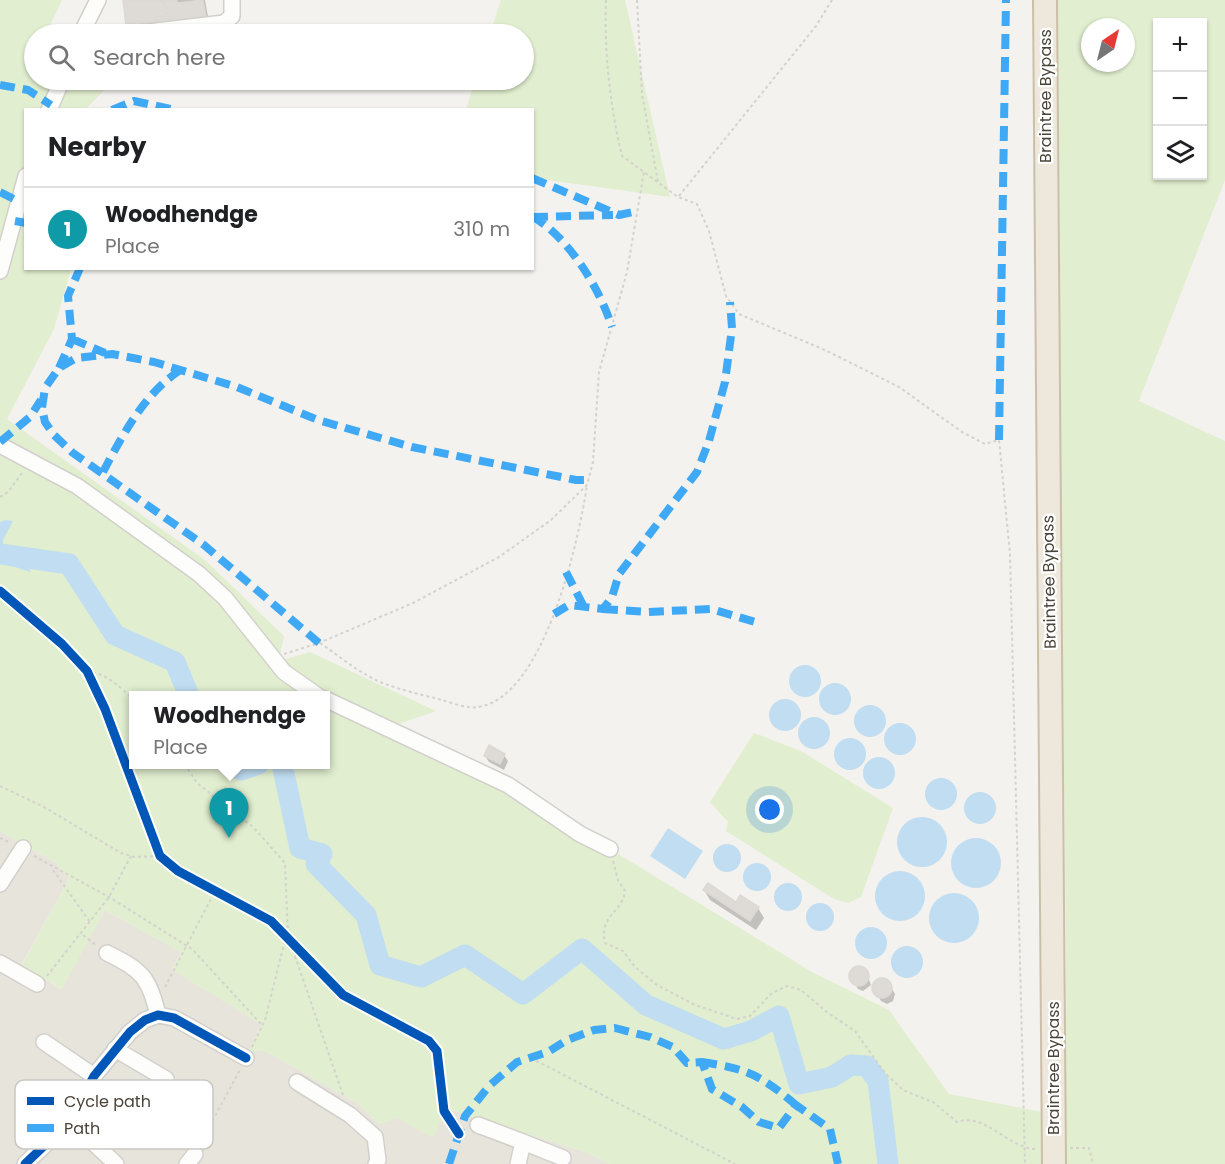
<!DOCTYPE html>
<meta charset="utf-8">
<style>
body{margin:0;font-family:Poppins,sans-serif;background:#f2f2f2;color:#202124}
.controls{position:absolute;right:18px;top:18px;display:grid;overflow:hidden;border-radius:0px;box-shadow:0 2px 4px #0004}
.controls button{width:54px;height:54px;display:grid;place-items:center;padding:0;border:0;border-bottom:2px solid #e0e0e0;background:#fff;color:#202124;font:30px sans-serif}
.compass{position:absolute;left:1081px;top:18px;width:54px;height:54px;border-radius:50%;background:#fff;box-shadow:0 2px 4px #0004;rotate:35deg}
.you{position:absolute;left:770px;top:810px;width:21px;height:21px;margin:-15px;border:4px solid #fff;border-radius:50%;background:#1a73e8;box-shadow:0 0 0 9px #1a73e833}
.badge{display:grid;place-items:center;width:39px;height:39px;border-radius:50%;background:#ea580c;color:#fff;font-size:20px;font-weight:700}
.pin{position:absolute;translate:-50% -50px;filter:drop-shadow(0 2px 3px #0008)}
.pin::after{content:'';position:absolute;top:32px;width:21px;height:18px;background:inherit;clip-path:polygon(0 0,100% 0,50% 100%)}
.popup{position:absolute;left:129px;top:691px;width:201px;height:78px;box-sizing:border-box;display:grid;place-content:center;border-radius:0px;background:#fff;filter:drop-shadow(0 2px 4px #0005);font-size:20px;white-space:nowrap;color:#757577}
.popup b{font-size:22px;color:#202124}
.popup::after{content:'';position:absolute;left:50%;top:100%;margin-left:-12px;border:12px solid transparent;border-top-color:#fff}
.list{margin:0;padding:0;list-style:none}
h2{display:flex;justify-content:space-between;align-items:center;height:78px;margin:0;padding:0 24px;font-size:26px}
h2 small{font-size:20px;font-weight:400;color:#757577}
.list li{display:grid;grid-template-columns:39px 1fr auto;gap:18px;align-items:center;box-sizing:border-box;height:84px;padding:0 24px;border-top:2px solid #e0e0e0}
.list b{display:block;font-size:22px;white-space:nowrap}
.list p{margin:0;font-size:20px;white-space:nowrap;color:#757577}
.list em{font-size:20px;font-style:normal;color:#757577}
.icon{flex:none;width:33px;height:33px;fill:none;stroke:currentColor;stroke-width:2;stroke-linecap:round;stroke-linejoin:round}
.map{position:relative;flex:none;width:1225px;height:1164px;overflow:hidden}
.search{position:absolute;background:#fff;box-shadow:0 2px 4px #0004;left:24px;top:24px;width:510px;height:66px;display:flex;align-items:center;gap:15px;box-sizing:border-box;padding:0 21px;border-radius:33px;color:#757577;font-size:22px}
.panel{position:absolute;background:#fff;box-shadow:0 2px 4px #0004;left:24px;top:108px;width:510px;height:162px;border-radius:0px}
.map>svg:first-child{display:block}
.residential{fill:#e7e4dc}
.green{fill:#e1eecf;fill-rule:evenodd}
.water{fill:#c0ddf1}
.shadow{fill:#0003}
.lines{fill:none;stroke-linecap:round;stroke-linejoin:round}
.river{stroke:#c0ddf1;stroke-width:21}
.building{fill:#dedbd6;stroke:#dcd9d4;stroke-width:1.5}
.minor-casing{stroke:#d2d0cb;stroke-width:18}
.highway-casing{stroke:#ccbfa9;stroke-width:26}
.path{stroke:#d3d2cc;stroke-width:2;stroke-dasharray:3 3;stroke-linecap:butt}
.minor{stroke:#fdfdfc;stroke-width:15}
.highway{stroke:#ede8db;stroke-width:22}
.quiet{stroke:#3fa9f5;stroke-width:8;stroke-dasharray:15 8;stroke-linecap:butt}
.cycleway-casing{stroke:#fff;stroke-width:13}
.cycleway{stroke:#0057b8;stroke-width:9}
.labels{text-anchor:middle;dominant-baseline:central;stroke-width:4.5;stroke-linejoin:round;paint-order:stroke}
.street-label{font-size:16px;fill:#4b4439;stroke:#fff}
.key{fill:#fff;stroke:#c9c7c4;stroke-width:1.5}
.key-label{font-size:16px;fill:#4b4439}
</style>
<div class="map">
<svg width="1225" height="1164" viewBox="0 0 1225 1164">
<rect width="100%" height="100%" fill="#f4f2ee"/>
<!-- residential -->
<path class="residential" d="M0,831L55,862L69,879L22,964L61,989L105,910L181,952L172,969L262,1025L249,1051H265L359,1104L379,1124L398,1117L448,1109L588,1153L610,1164H0Z"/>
<!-- green -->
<path class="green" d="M0,0H62L46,34H34V80H114L86,109L26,110V268L71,269L54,329L7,419L205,560L284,636L280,655L286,659L310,652L436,711L387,728L610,849L812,972L889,1010L949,1094L1042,1112V1164H610L588,1153L449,1109L432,1138L398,1118L379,1124L359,1104L265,1051H248L262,1025L172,969L181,952L105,910L62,989L22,965L69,879L55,862L0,831ZM133,696H325V764H133Z
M501,0H625L670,197L533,178L532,110L466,109L475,80H524V34H490Z
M1055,0H1225V180L1139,401L1225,441V1164H1066V944ZM1158,22H1202V176H1158ZM1090,27H1126V63H1090Z
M754,733L801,751L893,808L861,897L848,903L834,899L726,831L728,822L710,802Z"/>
<!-- water -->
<path class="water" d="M6,520L13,521L3,540V550L18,564L30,568V572L0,562V522Z
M789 681a16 16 0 1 1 32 0a16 16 0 1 1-32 0Z
M819 699a16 16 0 1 1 32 0a16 16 0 1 1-32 0Z
M769 715a16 16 0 1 1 32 0a16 16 0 1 1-32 0Z
M854 721a16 16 0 1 1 32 0a16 16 0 1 1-32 0Z
M798 733a16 16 0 1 1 32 0a16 16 0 1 1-32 0Z
M884 739a16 16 0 1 1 32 0a16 16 0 1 1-32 0Z
M834 754a16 16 0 1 1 32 0a16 16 0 1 1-32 0Z
M863 773a16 16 0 1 1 32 0a16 16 0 1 1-32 0Z
M925 794a16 16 0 1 1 32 0a16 16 0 1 1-32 0Z
M964 808a16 16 0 1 1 32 0a16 16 0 1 1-32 0Z
M897 842a25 25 0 1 1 50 0a25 25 0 1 1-50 0Z
M668,828L703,851L685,879L650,856Z
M951 863a25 25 0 1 1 50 0a25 25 0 1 1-50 0Z
M713 858a14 14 0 1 1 28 0a14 14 0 1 1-28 0Z
M743 877a14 14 0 1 1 28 0a14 14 0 1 1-28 0Z
M875 896a25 25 0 1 1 50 0a25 25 0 1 1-50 0Z
M774 897a14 14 0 1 1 28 0a14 14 0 1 1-28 0Z
M929 918a25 25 0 1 1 50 0a25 25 0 1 1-50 0Z
M806 917a14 14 0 1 1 28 0a14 14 0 1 1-28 0Z
M855 943a16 16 0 1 1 32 0a16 16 0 1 1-32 0Z
M891 962a16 16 0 1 1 32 0a16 16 0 1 1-32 0Z"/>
<!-- shadow -->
<path class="shadow" d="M124,0H205L210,28L133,34L128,25Z
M504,755L508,761L504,770L489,762L485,756Z
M704,890L737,904L758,908L764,918L756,930L710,900Z
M859,968L866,972L871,985L863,991L858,989L851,977L853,971Z
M883,980L888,982L895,994L893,1001L887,1004L881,1001L874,989L876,983Z"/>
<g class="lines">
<!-- river -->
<path class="river" d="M0,554L69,564L115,635L175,662L189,696
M233,764L241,770L259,764
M282,764L300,848L322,854L316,864L366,915L380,965L421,977L465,955L523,994L582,949L646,1005L724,1039L751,1031L779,1016L799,1084L832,1077L851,1065L867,1066L878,1081L888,1164"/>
</g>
<!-- building -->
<path class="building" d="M123,0L161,1L169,10L164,16H156L154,28L138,34L137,24L126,25Z
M152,0H176L178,3L203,0L206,18L155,25L156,16H164L169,10L164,6L165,2Z
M489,745L505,754L500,764L484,756Z
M708,883L736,902L740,895L759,907L750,921L703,890Z
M849 976a10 10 0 1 1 20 0a10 10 0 1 1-20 0Z
M872 988a10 10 0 1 1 20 0a10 10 0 1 1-20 0Z"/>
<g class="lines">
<!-- minor casing -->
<g class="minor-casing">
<path id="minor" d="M81,34L98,0
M131,34L224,23L232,16V0
M49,110L62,80
M0,271L26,176
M0,445L77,486L199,574L225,598L284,672L318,696
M325,699L508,785L580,834L610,849
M0,884L23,848
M107,953C141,970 149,976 158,1015
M0,963L37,984
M44,1042L94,1076
M115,1049L166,1079L145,1116
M297,1082L350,1115L375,1137L378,1160L376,1164
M70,1121L116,1164
M478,1125L523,1142L518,1164
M523,1142L563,1158
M25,1164L70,1121L94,1076L130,1032L145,1020L158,1015L174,1018L246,1058
M187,1164L195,1154"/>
</g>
<!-- highway casing -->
<g class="highway-casing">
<path id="highway" d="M1045,0L1054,1164"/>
</g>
<!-- path -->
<path class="path" d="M606,0C604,52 610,106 622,156L678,197L697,204L709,231L726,296L739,314L825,350L899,387L962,432L985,444L999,440L1010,554L1025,1164
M637,0L642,94L658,182
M679,196L816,26L832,0
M0,497L8,492L22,473
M320,643C335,653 349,665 365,674C387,688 417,693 442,700C452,703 467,709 478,707C544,698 579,540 587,485
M284,654L319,643L413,603L499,557L551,520L587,485L593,462L599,372L627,272L644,172
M87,671C107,674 119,686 133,699
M185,764L197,783L253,827L285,863L288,937
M0,786L44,807L121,853L134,857L160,856
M0,838L11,843
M34,856L109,897L192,949L262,1025
M613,861L618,880L625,891C622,914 599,914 605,943L623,951L635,967L657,985L695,1005L737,1019L750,1016L772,993L787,986L801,990L828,1013L855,1031L885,1073L903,1090L933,1102L957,1122C986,1112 1008,1149 1037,1149
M53,870L90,922
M83,935L97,946
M289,939L343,1095
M47,976L109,897L131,856
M165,987L215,891
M252,1047L265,1020L286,936
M531,1058L735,1164
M201,1142L241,1068
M1070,1148H1089L1093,1164"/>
<!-- minor -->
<use href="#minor" class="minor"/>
<!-- highway -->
<use href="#highway" class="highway"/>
<!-- quiet -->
<path class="quiet" d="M0,85L28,90L51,105
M112,110L134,101L176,110
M532,178L619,215L637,211
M0,192L20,202
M532,216C569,238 599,287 612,327
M533,217L613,215
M15,221L26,223
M72,339L105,353
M59,368L72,339L68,296L80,268
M999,440L1006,0
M0,442L30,417L41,400
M103,472C122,436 144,394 179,371
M566,572L584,607
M603,609L648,612L711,609L755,622
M554,614L569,605L603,609L612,597L619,574L697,472L709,441L725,382L732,328L730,302
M319,643L204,545L73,453L54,435L45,422L42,408L45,388L59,368L76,358L112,354L154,362L237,387L318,420L412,447L576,480H587
M702,1062C748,1069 760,1075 796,1105
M449,1164L465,1116L489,1086L517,1062L548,1052L567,1040L594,1030L615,1028L650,1037L673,1047L687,1063L702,1062L712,1089L742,1107L759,1122L779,1128L796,1105L830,1129L838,1164"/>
<!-- cycleway casing -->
<g class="cycleway-casing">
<path id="cycleway" d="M0,591L62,644L87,671L105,709L160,856L178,871L271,921L343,995L429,1041L437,1051L444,1111L459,1134
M25,1164L70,1121L94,1076L130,1032L145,1020L158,1015L174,1018L246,1058"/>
</g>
<!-- cycleway -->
<use href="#cycleway" class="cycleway"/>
</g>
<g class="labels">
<!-- street labels -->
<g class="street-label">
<text transform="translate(1045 96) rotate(-90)">Braintree Bypass</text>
<text transform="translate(1049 582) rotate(-91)">Braintree Bypass</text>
<text transform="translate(1053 1068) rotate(-90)">Braintree Bypass</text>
</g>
</g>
<!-- legend -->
<rect x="15" y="1080" width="198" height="69" rx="9" class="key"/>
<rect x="27" y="1097" width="27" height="8" fill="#0057b8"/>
<rect x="27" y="1124" width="27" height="8" fill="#3fa9f5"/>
<g class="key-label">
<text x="64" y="1107">Cycle path</text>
<text x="64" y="1134">Path</text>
</g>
</svg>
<div class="controls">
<button>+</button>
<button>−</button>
<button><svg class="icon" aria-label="layers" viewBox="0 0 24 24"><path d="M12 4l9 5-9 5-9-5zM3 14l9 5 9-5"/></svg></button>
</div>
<svg class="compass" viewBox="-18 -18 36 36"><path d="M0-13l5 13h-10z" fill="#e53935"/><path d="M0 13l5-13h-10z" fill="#757577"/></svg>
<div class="you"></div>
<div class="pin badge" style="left:229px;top:838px;background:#0f9aa8">1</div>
<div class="popup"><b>Woodhendge</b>Place</div>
<div class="search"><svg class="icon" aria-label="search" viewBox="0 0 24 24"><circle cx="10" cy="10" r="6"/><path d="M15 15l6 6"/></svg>Search here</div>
<section class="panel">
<h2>Nearby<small></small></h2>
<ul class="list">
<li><span class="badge" style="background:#0f9aa8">1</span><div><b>Woodhendge</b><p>Place</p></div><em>310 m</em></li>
</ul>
</section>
</div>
